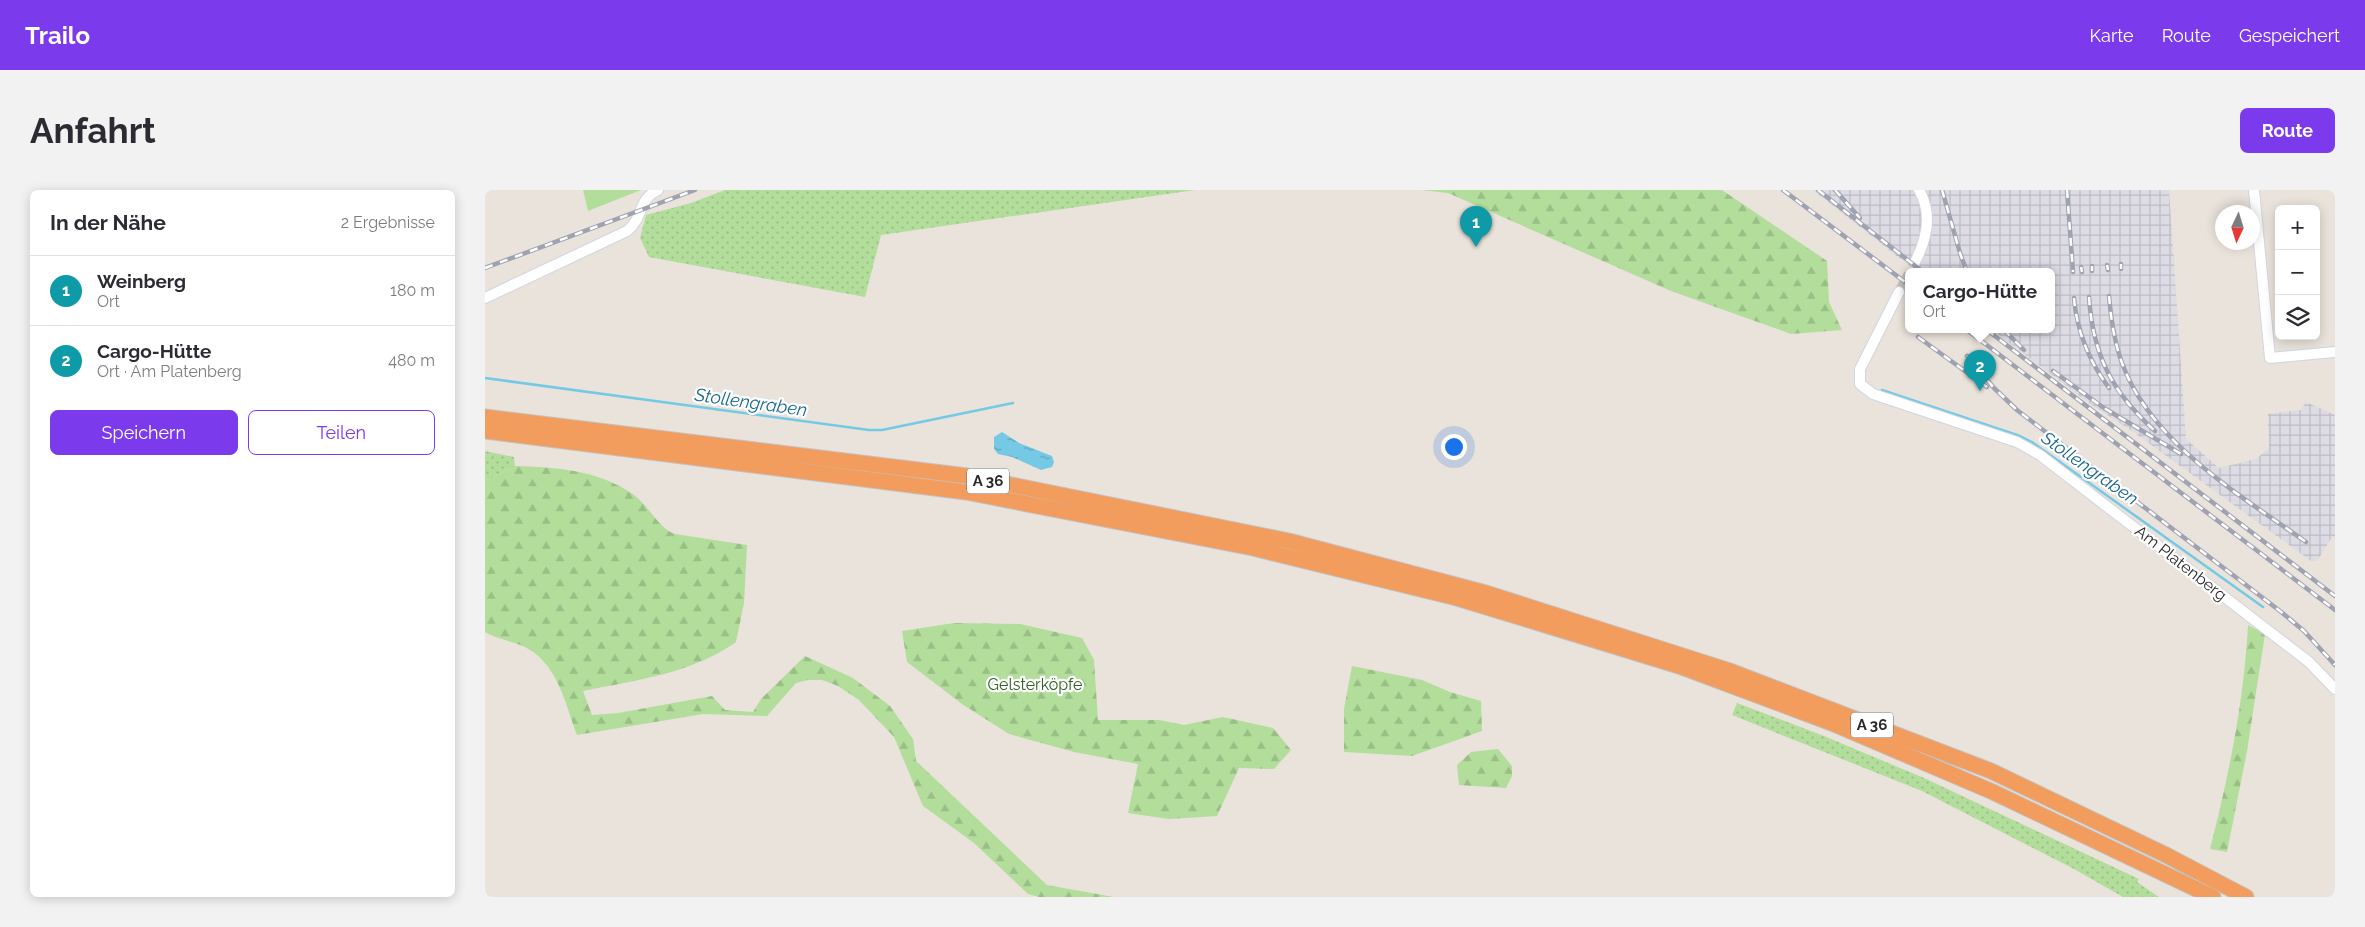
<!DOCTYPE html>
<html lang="de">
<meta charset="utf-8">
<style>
body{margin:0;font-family:Raleway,sans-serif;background:#f2f2f3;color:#2b2b33}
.controls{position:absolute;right:15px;top:15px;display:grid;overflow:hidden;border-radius:8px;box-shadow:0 2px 12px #0003}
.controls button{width:45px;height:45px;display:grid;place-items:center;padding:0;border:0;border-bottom:1px solid #e1e1e2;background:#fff;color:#2b2b33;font:25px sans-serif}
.compass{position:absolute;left:1730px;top:15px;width:45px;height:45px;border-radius:50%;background:#fff;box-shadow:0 2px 12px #0003;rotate:184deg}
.you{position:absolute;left:968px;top:256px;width:18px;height:18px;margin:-12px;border:4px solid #fff;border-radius:50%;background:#1a73e8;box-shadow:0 0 0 8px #1a73e833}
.badge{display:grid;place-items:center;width:32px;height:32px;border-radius:50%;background:#7c3aed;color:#fff;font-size:16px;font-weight:700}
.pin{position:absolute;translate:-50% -41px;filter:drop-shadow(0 1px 2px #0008)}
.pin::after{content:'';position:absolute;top:26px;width:18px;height:15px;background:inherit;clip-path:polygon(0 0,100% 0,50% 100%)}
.popup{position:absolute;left:1420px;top:78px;width:150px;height:65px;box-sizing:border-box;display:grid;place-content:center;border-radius:8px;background:#fff;filter:drop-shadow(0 1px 4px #0005);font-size:16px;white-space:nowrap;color:#7c7c81}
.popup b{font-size:19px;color:#2b2b33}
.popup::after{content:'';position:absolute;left:50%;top:100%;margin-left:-10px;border:10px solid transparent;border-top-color:#fff}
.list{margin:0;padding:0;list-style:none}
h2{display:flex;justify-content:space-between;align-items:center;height:65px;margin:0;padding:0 20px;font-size:21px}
h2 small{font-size:16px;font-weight:400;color:#7c7c81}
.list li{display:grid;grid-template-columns:32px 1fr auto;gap:15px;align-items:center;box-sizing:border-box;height:70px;padding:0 20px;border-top:1px solid #e1e1e2}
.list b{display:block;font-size:19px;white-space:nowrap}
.list p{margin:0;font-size:16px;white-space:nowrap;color:#7c7c81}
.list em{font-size:16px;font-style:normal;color:#7c7c81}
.actions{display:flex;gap:10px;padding:15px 20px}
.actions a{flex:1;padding:11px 0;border:1px solid #7c3aed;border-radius:8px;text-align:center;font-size:18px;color:#7c3aed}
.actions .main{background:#7c3aed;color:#fff}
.icon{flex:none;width:28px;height:28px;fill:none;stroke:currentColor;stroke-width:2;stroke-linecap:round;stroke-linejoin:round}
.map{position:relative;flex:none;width:1850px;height:707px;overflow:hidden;border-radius:8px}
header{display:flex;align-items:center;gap:30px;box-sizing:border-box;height:70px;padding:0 25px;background:#7c3aed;color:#fff}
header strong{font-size:24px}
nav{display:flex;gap:28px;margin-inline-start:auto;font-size:18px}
.intro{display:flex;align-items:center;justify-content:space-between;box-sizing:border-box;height:120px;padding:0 30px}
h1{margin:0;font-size:35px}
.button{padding:12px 22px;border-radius:8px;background:#7c3aed;color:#fff;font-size:18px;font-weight:700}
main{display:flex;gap:30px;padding:0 30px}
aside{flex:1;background:#fff;border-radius:8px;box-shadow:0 2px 12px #0003}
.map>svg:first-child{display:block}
.industrial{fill:url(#industrial-grid)}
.grass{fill:url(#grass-dots)}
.forest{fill:url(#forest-firs)}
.garden{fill:#b2dd9b}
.water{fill:url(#water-ripples)}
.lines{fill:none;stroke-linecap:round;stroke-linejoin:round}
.stream{stroke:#75c9e5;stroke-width:2.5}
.minor-tunnel{stroke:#c3beb7;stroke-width:10;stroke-dasharray:10 5;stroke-linecap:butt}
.minor-casing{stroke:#d1d4e0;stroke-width:12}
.highway-casing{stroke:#c3c3c3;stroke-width:17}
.minor{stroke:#fff;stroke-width:10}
.highway{stroke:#f29c5e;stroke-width:15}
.rail-casing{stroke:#9fa2b1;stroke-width:4.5}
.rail{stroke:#fff;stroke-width:2.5;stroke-dasharray:8;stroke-linecap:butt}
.labels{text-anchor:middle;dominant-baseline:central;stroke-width:4.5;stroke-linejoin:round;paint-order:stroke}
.shield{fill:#fff;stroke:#686868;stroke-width:1}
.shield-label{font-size:15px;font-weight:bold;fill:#282828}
.street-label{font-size:16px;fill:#282828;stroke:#fff}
.park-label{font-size:16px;fill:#2d5f1f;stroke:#fff}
.water-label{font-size:18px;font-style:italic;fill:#17678e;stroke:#fff}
</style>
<header>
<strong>Trailo</strong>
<nav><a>Karte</a><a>Route</a><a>Gespeichert</a></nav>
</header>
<div class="intro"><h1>Anfahrt</h1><a class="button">Route</a></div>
<main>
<aside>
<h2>In der Nähe<small>2 Ergebnisse</small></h2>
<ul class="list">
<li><span class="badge" style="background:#0f9aa8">1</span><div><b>Weinberg</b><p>Ort</p></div><em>180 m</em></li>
<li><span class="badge" style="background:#0f9aa8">2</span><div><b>Cargo-Hütte</b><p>Ort · Am Platenberg</p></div><em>480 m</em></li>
</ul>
<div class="actions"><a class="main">Speichern</a><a>Teilen</a></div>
</aside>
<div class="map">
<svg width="1850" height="707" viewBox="0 0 1850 707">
<defs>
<pattern id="industrial-grid" width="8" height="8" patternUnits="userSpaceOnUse" patternTransform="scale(1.25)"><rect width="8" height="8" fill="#dddbe3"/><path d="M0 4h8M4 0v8" fill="none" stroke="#bebcc3"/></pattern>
<pattern id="grass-dots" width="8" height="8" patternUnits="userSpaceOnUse" patternTransform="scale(1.25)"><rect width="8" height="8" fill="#b2dd9b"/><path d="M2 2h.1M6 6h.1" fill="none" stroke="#99be86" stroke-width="1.8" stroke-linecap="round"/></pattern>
<pattern id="forest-firs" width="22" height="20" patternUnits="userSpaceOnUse" patternTransform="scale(1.25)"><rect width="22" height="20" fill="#b2dd9b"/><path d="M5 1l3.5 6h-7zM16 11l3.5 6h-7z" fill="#99be86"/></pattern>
<pattern id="water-ripples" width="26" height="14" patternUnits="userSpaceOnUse" patternTransform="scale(1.25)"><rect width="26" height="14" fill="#75c9e5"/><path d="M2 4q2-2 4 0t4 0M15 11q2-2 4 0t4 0" fill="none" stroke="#60a3ba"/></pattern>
</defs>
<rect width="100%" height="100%" fill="#eae3db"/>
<!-- industrial -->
<path class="industrial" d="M1328,0H1684L1701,249L1734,278L1771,269L1784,258L1783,224L1816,220L1821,212L1850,225V348L1847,347L1832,371H1826L1647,241L1604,213L1507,140H1566V82H1432Z"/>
<!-- grass -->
<path class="grass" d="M240,0H710L396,45L380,107L164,67L155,48L161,25L206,13Z
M0,261L29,267L30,276L0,291Z
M1252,513L1339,546L1439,588L1654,689L1652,692L1674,707H1638L1589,679L1437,601L1247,525Z"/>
<!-- forest -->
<path class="forest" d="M936,0H1237L1342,71L1344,112L1357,140L1306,144L1186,101L963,3Z
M30,276C71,277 114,280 149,305C164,316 173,338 190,344L262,355L259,413L251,452C206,484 151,490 98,501L107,525L133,523L227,506L240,520L268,522L276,509L320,466L368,488L405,516L428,549L431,571L562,695L629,707H554L543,704L489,653L438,616L409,547L374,510L353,496L337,490H323L311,493L282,526L218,524L92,545C80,513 73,474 40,457C27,451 12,449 0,442V291Z
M469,433L535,434L597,448L609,470L613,530H674L699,535L738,527L788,538L806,560L789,579L754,578L732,626L684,629L643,623L653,574L589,562L524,544L477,514L422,472L417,441Z
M1763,435L1780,444L1762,561L1742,662L1725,659C1744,585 1759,511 1763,435Z
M867,476L937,490L965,502L996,511L997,541L927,566L859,562V519Z
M1013,559L1027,576V586L1021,598L974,595L972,575L986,562Z"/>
<!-- garden -->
<path class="garden" d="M98,0H156L103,21Z"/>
<!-- water -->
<path class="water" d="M517,242L534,253L567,266L569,272L567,277L556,280L527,267L513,264L509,259V247Z"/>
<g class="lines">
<!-- stream -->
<path class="stream" d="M0,188L384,240H397L528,213
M1397,200L1535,246L1547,252L1778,417"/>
<!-- minor-tunnel -->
<path class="minor-tunnel" d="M1414,102L1424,84"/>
<!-- minor casing -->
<g class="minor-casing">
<path id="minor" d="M1769,0L1785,168L1850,162
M1430,72C1442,49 1448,24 1434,0
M1414,102L1375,179V194L1388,204L1532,252L1555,265L1824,472L1850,499
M0,108L142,41C159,28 152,10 173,0"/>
</g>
<!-- highway casing -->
<g class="highway-casing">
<path id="highway" d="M0,227L482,286L804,351L1001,403L1245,481L1506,581L1681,665L1761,707
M0,241L481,302L768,358L972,408L1194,476L1349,534L1508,602L1728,707"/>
</g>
<!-- minor -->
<use href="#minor" class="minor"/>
<!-- highway -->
<use href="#highway" class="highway"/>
<!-- rail casing -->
<g class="rail-casing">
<path id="rail" d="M1298,0L1424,95
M1333,0L1438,82
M1350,0L1375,28
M1457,0L1475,63L1482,82
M1582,0L1588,82
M1636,74V79
M1622,75L1623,80
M1607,76V81
M1596,77L1597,82
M0,78L210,0
M1624,106C1626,129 1629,151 1637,173C1666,253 1755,305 1821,352
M1604,107C1608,166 1627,202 1670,241
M1589,108C1592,142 1604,171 1624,198
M1482,140L1850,420
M1502,140L1850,406
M1519,140L1539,160
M1433,147L1502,197
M1482,166L1509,198L1532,220L1795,421L1819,441L1850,475
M1568,181L1619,218L1696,264"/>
</g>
<!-- rail -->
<use href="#rail" class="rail"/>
</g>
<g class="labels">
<!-- shield labels -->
<g class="shield">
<rect x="482" y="278.5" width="42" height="25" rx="4"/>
<rect x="1366" y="522.5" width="42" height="25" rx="4"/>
</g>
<g class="shield-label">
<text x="503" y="291">A 36</text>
<text x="1387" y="535">A 36</text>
</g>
<!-- street labels -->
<g class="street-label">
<text transform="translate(1696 373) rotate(38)">Am Platenberg</text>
</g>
<!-- park labels -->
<g class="park-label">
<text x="550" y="494">Gelsterköpfe</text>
</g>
<!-- water labels -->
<g class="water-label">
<text transform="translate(266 212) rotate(8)">Stollengraben</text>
<text transform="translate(1605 278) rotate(35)">Stollengraben</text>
</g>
</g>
</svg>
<div class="controls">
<button>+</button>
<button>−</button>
<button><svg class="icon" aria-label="layers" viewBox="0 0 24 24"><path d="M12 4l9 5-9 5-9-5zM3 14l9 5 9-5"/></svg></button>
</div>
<svg class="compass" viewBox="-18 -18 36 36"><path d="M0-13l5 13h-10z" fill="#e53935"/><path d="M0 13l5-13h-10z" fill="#7c7c81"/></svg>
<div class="you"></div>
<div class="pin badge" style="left:991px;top:57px;background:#0f9aa8">1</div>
<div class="pin badge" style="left:1495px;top:201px;background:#0f9aa8">2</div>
<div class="popup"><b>Cargo-Hütte</b>Ort</div>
</div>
</main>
